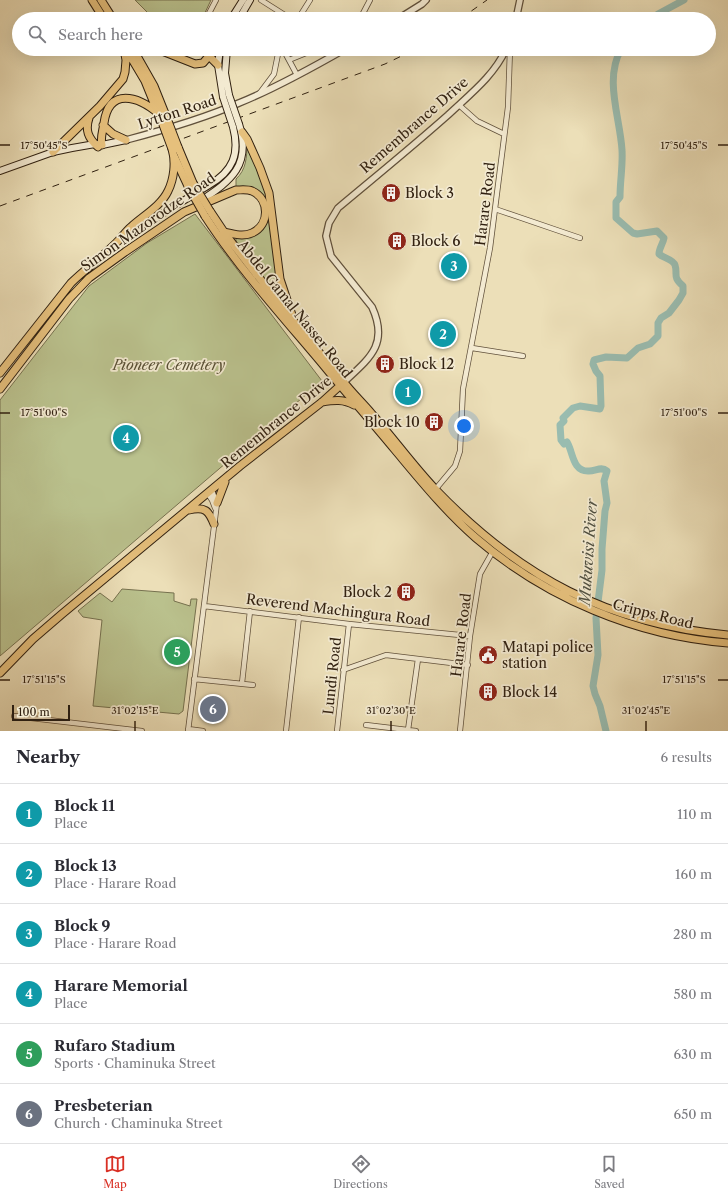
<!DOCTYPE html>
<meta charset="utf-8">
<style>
body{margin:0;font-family:"Libre Caslon Text",serif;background:#f2f2f3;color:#2b2b33}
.scale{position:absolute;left:12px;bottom:10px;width:58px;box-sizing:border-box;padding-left:4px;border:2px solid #312111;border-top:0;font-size:11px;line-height:14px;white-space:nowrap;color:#312111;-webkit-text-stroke:3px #f3ead1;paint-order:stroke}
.you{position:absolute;left:464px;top:426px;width:14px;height:14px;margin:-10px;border:3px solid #fff;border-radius:50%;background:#1a73e8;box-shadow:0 0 0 6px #1a73e833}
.badge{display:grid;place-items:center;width:26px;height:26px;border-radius:50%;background:#d93025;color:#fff;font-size:13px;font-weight:700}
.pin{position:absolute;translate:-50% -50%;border:2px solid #fff;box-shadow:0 1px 4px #0006}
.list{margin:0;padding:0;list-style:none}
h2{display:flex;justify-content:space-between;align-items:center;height:52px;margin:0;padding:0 16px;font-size:17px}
h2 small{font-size:13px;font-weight:400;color:#7c7c81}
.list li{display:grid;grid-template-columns:26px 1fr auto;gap:12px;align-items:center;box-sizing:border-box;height:60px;padding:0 16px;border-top:1px solid #e1e1e2}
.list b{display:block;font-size:15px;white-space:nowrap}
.list p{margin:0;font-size:13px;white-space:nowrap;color:#7c7c81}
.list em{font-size:13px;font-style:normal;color:#7c7c81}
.icon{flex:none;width:22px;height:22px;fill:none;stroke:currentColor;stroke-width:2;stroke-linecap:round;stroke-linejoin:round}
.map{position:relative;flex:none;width:728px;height:731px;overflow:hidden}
.search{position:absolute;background:#fff;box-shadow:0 4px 16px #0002;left:12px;right:12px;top:12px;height:44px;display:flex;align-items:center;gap:10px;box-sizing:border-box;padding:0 14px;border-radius:22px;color:#7c7c81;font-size:15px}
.sheet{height:412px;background:#fff}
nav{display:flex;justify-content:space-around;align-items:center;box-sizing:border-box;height:56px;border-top:1px solid #e1e1e2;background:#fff;font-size:11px;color:#7c7c81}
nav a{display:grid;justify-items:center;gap:2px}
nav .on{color:#d93025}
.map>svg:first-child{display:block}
.green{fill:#bac18d;stroke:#76714f}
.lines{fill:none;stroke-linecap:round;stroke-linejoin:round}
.river{stroke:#99bcb0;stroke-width:7}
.minor-casing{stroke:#60503b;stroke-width:6}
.tertiary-casing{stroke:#60503b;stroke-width:8}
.secondary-casing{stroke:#312111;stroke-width:8}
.primary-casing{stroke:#312111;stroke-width:9}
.trunk-casing{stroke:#312111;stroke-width:9}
.minor{stroke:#f3ead1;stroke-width:4.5}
.tertiary{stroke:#f3ead1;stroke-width:5.5}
.secondary{stroke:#f3ead1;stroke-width:6}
.primary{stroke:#e6c07c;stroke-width:7}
.trunk{stroke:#e6c07c;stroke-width:7}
.rail{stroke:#312111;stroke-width:1;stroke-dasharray:7 7;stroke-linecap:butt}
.secondary-bridge-casing{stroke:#312111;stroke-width:8;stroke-linecap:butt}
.primary-bridge-casing{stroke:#312111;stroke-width:9;stroke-linecap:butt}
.trunk-bridge-casing{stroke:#312111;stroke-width:9;stroke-linecap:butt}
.secondary-bridge{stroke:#f3ead1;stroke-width:6}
.primary-bridge{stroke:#e6c07c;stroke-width:7}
.trunk-bridge{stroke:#e6c07c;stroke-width:7}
.ticks{fill:none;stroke:#312111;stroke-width:1.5}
.labels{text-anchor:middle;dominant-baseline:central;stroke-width:3.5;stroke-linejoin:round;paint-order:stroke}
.street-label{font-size:14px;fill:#312111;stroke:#f3ead1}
.poi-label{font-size:14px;fill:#312111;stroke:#f3ead1;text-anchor:start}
.park-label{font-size:14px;font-style:italic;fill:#5a5136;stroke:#f3ead1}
.water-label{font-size:15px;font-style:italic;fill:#505041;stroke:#f3ead1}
.ticks-label{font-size:10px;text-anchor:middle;fill:#312111;stroke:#f3ead1;stroke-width:3.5;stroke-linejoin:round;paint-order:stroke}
</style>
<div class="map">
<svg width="728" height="731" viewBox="0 0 728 731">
<rect width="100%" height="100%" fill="#ecdfb8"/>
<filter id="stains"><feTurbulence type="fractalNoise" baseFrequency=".005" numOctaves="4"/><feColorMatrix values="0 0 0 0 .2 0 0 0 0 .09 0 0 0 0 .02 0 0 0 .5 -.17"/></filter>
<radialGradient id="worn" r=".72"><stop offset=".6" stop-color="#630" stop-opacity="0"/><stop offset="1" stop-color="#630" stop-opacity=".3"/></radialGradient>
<!-- green -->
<path class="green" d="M135,0H211L202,19H161L149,14Z
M247,144L267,194L280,287H271L236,242V237L251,238L264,228L268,215L264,198L236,187V179C246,170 247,157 247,144Z
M195,214L322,381L0,656V400L89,286L147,243Z
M122,589L174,593V601L190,606L191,599H197L183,711L179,714L93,706L102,620L83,617L78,611L100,593L112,602Z"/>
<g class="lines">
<!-- river -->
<path class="river" d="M653,19L658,14L684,0
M606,731L600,706L595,694L593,686L598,655L596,618L602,570V549L605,511L607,503L604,481L607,471C601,466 596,471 589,471C572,472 573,451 567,442L564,444L561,440L560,425L564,421L563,418L573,408L580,406L600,409L601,406L600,376L596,371L593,364L594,360L606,357L627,358L638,348L650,344L658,336V323L661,318L669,313L679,300L683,293V286C672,277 678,274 675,265C673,259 663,258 659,254C659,248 663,244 664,238L657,231L637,234L633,233L616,218V202L620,197C620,181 623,165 622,150C620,117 604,80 621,49"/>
<!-- minor casing -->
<g class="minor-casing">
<path id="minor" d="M261,0L291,19
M206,19L216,0
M298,19L310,0
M360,19L370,0
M283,49L297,75
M179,58L186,49
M289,60L316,49
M259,94L274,74L279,49
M459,105L477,121L504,134
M495,209L580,238
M472,348L523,356
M434,491L455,466L460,451L463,389L490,248L508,107L510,49
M208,494L212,500L215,508
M204,606L349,624L470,636
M343,670L386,655L468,665
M194,679L253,685
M242,683L250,611
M14,716L142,731
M366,725L416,731
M188,729L203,731
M408,730L418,659
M188,731L217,503L212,491
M286,731L299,617
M337,731L349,624
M460,731L470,636L480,574L493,551"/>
</g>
<!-- tertiary casing -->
<g class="tertiary-casing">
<path id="tertiary" d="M398,19L422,4L426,0
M516,19L520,0
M126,140C164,130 203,119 239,103C276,88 310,69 345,49
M344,382C370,358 389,344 372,307L331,256L326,236L329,223L338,208C375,177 412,147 448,115C469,95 494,76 506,49"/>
</g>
<!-- secondary casing -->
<g class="secondary-casing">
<path id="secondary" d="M231,19L243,0
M239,19L250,0
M220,49L218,65L223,97
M227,49L225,73L229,95
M0,171L53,152L72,148L95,144L102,145L126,140
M200,201C231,181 252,165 239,124
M123,238L209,185C233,171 240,154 233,127"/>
</g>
<!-- primary casing -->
<g class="primary-casing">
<path id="primary" d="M242,132L247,139L260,168L269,193L280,279L292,315
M174,156L188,186
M205,216C240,270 284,318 325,367C348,395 372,422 395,450C421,481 446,512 476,538C546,598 636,636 728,643
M224,232C246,262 269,290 292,319C309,340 326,361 343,381C352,393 363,403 372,414C394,439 414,467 437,491C520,577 608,624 728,635
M322,402C334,400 344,399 354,405
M217,503L225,482
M189,510C205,506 209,511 214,524
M0,673L33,639L62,614L240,466L322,402L343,383"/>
</g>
<!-- trunk casing -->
<g class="trunk-casing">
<path id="trunk" d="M92,0L104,19
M101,0L113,19
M126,49L145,81L158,113
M133,49L154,86L168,121
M157,49L195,64L203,63L215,49
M209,56L218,65
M89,118C85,130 88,138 98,147
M103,125L113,134L126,140
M102,145C100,137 103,131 104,123C109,87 138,96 159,114
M178,147L193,183
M53,152L100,106L123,79L125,72L126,60L124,49
M0,373L71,283C86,268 104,256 119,240C123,236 126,231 131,227C143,216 161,206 168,191C174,179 176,162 172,149
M0,389L69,299L89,278L125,252L184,212L236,190C241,190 247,189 252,191C270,199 270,225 252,233C243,237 233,234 224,232L210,211"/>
</g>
<!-- minor -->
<use href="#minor" class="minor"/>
<!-- tertiary -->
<use href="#tertiary" class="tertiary"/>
<!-- secondary -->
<use href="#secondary" class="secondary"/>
<!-- primary -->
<use href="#primary" class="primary"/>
<!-- trunk -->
<use href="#trunk" class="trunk"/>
<!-- rail -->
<path class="rail" d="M460,19L487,0
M0,206L385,64L416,49"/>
<!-- secondary-bridge casing -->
<g class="secondary-bridge-casing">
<path id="secondary-bridge" d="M229,95L239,124
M223,97L233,127"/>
</g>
<!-- primary-bridge casing -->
<g class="primary-bridge-casing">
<path id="primary-bridge" d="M188,186L205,216"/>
</g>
<!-- trunk-bridge casing -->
<g class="trunk-bridge-casing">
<path id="trunk-bridge" d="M168,121L178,147
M162,122L172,149
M193,183L210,211"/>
</g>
<!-- secondary-bridge -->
<use href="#secondary-bridge" class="secondary-bridge"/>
<!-- primary-bridge -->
<use href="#primary-bridge" class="primary-bridge"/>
<!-- trunk-bridge -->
<use href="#trunk-bridge" class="trunk-bridge"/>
</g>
<!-- ticks -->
<path class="ticks" d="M0,145H10M718,145H728M0,413H10M718,413H728M0,680H10M718,680H728M135,721V731M391,721V731M646,721V731"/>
<!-- icons -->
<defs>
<g id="building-disc" transform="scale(1)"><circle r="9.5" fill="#8f2418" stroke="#f3ead1"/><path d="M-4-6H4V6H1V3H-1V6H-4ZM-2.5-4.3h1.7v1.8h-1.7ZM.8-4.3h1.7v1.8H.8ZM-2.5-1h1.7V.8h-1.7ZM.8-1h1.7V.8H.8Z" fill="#fff"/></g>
<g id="civic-disc" transform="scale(1)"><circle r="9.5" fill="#8f2418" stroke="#f3ead1"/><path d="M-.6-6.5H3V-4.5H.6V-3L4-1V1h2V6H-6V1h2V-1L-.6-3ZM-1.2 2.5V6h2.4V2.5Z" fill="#fff"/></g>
</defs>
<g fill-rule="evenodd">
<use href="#building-disc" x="391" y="193"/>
<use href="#building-disc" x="397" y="241"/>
<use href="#building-disc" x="385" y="364"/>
<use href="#building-disc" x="434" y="422"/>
<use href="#building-disc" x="406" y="592"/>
<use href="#civic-disc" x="488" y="655"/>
<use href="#building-disc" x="488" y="692"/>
</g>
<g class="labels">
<!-- street labels -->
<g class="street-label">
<text transform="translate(177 112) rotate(-18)">Lytton Road</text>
<text transform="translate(414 125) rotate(-41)">Remembrance Drive</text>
<text transform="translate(485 204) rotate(-83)">Harare Road</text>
<text transform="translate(148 222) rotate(-35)">Simon Mazorodze Road</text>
<text transform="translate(295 309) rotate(51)">Abdel Gamal Nasser Road</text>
<text transform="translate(276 422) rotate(-39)">Remembrance Drive</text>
<text transform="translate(338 610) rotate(7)">Reverend Machingura Road</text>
<text transform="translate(653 614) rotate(14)">Cripps Road</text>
<text transform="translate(461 635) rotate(-83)">Harare Road</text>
<text transform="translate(332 676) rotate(-84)">Lundi Road</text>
</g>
<!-- poi labels -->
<g class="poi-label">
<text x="405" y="193">Block 3</text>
<text x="411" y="241">Block 6</text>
<text x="399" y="364">Block 12</text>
<text x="420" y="422" text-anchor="end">Block 10</text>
<text x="392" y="592" text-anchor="end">Block 2</text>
<text x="502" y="647">Matapi police<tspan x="502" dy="16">station</tspan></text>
<text x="502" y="692">Block 14</text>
</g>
<!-- park labels -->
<g class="park-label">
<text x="169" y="365">Pioneer Cemetery</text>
</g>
<!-- water labels -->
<g class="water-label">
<text transform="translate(588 552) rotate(-86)">Mukuvisi River</text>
</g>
</g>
<g class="ticks-label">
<text x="44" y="149">17°50'45"S</text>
<text x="684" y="149">17°50'45"S</text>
<text x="44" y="416">17°51'00"S</text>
<text x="684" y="416">17°51'00"S</text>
<text x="44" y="683">17°51'15"S</text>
<text x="684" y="683">17°51'15"S</text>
<text x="135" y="714">31°02'15"E</text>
<text x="391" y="714">31°02'30"E</text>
<text x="646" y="714">31°02'45"E</text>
</g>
<rect width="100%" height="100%" filter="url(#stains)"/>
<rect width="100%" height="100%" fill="url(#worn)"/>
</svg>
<div class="scale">100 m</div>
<div class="you"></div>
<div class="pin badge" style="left:408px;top:392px;background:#0f9aa8">1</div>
<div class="pin badge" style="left:443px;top:334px;background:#0f9aa8">2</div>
<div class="pin badge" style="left:454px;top:266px;background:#0f9aa8">3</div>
<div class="pin badge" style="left:126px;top:438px;background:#0f9aa8">4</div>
<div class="pin badge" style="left:177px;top:652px;background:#2e9e5b">5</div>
<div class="pin badge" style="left:213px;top:709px;background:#6b7280">6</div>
<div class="search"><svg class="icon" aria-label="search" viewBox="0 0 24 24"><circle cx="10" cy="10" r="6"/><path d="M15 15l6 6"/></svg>Search here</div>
</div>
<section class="sheet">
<h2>Nearby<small>6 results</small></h2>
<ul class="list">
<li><span class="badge" style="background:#0f9aa8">1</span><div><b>Block 11</b><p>Place</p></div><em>110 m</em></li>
<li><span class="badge" style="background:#0f9aa8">2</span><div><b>Block 13</b><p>Place · Harare Road</p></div><em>160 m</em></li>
<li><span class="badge" style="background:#0f9aa8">3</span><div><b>Block 9</b><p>Place · Harare Road</p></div><em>280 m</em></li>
<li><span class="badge" style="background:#0f9aa8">4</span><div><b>Harare Memorial</b><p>Place</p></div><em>580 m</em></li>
<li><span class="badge" style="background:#2e9e5b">5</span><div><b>Rufaro Stadium</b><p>Sports · Chaminuka Street</p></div><em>630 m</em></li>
<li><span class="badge" style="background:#6b7280">6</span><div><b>Presbeterian</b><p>Church · Chaminuka Street</p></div><em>650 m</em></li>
</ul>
</section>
<nav>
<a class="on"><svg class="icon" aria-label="map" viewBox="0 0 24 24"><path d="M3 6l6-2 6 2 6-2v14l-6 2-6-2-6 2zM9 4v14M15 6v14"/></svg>Map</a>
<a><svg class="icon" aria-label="directions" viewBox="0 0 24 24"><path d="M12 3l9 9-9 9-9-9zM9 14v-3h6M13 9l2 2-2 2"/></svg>Directions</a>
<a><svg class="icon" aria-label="saved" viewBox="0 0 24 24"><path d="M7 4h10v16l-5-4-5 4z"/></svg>Saved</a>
</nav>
